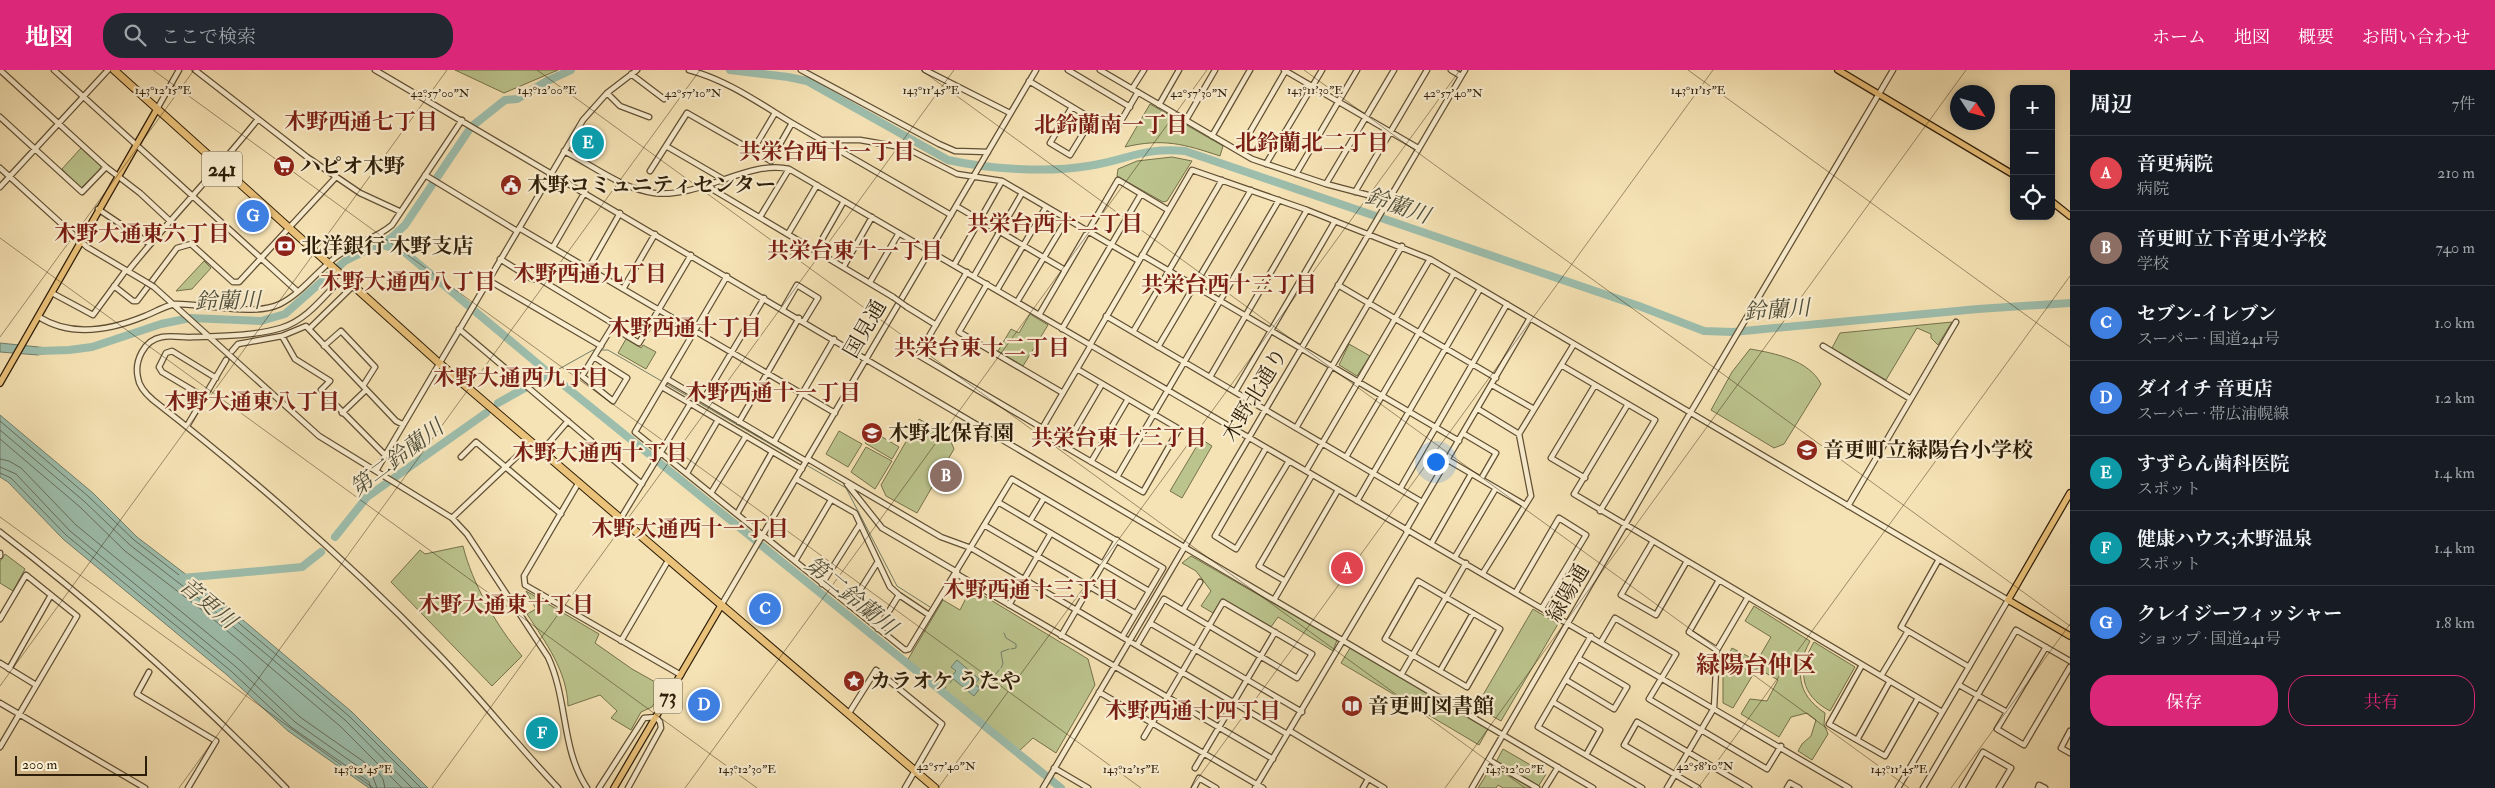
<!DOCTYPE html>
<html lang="ja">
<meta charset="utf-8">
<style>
body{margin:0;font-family:"IM FELL Double Pica","Noto Serif JP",serif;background:#242831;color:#f1f3f6}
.controls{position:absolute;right:15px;top:15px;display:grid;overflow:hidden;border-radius:10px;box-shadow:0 2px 8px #0003}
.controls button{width:45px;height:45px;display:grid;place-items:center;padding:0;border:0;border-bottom:1px solid #363941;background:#171b24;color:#f1f3f6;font:25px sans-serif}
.compass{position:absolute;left:1950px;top:15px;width:45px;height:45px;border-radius:50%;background:#171b24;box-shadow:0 2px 8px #0003;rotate:126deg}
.scale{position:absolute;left:15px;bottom:12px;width:132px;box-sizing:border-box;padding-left:5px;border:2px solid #2e1e09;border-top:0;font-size:14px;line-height:18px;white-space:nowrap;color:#2e1e09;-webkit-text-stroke:4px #f9edcf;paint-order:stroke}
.you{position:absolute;left:1435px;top:391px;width:18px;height:18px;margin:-12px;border:4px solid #fff;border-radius:50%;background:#1a73e8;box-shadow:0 0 0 8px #1a73e833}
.badge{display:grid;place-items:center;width:32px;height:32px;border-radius:50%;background:#db2777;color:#fff;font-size:16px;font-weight:700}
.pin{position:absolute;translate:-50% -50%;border:2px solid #fff;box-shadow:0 1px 5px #0006}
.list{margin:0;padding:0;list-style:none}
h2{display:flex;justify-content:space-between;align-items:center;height:65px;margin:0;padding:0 20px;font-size:21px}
h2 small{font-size:16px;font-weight:400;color:#9ea1a6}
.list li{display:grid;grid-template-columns:32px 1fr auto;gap:15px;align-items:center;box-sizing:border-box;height:75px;padding:0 20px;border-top:1px solid #363941}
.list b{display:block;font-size:19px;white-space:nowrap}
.list p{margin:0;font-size:16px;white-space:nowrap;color:#9ea1a6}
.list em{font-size:16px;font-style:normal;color:#9ea1a6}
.actions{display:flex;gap:10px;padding:15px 20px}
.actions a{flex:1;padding:11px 0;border:1px solid #db2777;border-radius:20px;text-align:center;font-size:18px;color:#db2777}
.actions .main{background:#db2777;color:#fff}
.icon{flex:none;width:28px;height:28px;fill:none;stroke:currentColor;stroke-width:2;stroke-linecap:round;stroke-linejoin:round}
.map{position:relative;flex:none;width:2070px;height:718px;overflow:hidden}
header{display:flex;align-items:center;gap:30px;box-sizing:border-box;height:70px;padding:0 25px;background:#db2777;color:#fff}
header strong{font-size:24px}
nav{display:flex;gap:28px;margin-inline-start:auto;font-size:18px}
.search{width:350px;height:45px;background:#242831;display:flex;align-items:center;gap:12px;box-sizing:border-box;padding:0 18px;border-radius:20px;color:#9ea1a6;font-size:19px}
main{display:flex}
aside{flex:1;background:#171b24}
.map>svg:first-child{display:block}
.green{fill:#bcc48d;stroke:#75714b}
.water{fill:#9dbead;stroke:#717e6b}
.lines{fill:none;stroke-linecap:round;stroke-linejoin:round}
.shore{stroke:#666e5b;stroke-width:1}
.stream{stroke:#717e6b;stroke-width:1}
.river{stroke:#9dbead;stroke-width:8}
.minor-casing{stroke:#604f34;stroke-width:7}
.major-casing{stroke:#2e1e09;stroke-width:8}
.highway-casing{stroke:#2e1e09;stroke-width:9}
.minor{stroke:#f9edcf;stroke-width:4.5}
.major{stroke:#ebc27a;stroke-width:5.5}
.highway{stroke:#ebc27a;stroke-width:7}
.minor-bridge-casing{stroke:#604f34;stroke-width:7;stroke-linecap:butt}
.minor-bridge{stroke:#f9edcf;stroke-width:4.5}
.ticks{fill:none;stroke:#2e1e09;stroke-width:1;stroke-opacity:0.45}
.labels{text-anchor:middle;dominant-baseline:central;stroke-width:4.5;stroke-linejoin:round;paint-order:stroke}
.shield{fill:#f9edcf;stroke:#6b5c44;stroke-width:1}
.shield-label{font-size:20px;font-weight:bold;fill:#2e1e09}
.poi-label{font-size:21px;font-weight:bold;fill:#2e1e09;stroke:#f9edcf;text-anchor:start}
.street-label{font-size:21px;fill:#2e1e09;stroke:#f9edcf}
.neighbourhood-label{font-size:22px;font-weight:bold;fill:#7a1f14;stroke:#f9edcf}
.water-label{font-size:22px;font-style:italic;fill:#4f4e3a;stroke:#f9edcf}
.quarter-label{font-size:24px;font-weight:bold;fill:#7a1f14;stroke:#f9edcf}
.ticks-label{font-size:12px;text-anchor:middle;fill:#2e1e09;stroke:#f9edcf;stroke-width:4.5;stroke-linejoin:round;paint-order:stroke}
</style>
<header>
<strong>地図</strong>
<div class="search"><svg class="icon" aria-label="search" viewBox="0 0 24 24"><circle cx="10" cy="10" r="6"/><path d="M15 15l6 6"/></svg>ここで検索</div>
<nav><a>ホーム</a><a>地図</a><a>概要</a><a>お問い合わせ</a></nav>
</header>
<main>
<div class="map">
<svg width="2070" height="718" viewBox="0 0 2070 718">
<rect width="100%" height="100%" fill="#f6e3b5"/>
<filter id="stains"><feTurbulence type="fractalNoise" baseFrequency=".004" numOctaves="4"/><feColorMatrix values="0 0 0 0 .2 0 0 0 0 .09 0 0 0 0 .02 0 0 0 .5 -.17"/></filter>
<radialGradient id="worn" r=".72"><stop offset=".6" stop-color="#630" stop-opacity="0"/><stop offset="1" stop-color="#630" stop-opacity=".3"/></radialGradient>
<!-- green -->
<path class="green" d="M455,0H558L504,23Z
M1150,34L1223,76L1220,86C1184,74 1163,68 1125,77Z
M81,78L101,96L100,99L81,118L62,99Z
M1172,87L1192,91L1167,131L1163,132L1117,106L1118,99L1137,91Z
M204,191L211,198L192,219L176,221Z
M1030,244L1048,255L1023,296L998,281L1011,259L1019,263Z
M1952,252L1938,275L1931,268V264L1917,258L1886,310L1832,278L1840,263Z
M626,269L641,278L643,275L656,282L646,299L618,283Z
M1349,274L1370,286L1357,306L1339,295Z
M1750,279C1774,283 1809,290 1821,314L1784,374L1774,378L1711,340L1732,302Z
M919,349L949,367L954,379L917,443L886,426L881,415Z
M839,361L862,374L848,397L826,384Z
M872,361L899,377L892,389L865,373Z
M1201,369L1212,376L1182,428L1170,421Z
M866,377L892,391L875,419L851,402Z
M463,476C472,513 497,557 522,586L492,616L391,512L420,480L425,484Z
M5,484L25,499L13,521L0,513V491Z
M1191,486L1337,570L1333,581L1278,547L1271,557L1222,529L1213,543L1201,536L1211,521L1196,501L1182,493Z
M971,518L1088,589L1095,615L1056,683L1033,668L1019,681L907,591L943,530L960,540Z
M526,521L599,564L595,573L632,599L664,617L652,637L641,642L631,660L611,648L617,641L600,625L568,636C567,601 546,573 527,544L536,539Z
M1754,536L1810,571C1795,599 1796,624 1825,643L1824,654L1828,664L1812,690L1798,681L1802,674L1811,666L1816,650L1807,643L1791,647L1779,667L1741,644L1750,629L1767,631L1778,610L1757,598L1733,638L1723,633V596L1732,578L1757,591L1771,567L1745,551Z
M1533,539L1558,554L1501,651L1476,637Z
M1814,572L1855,597L1830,641C1800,625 1797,600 1814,572Z
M1350,578L1488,659L1479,675L1341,593Z
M1503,679L1546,704L1538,717L1496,692Z
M1493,694L1531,718H1503L1498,715L1496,718H1478Z"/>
<!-- water -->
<path class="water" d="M0,273L48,278L51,282L38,285L0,282Z
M0,345L93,423L137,467L218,529L352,642L428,718H369L288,661L227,605L63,469L8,412L0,407Z
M957,590L979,609L975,614L980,618L974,626L951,607L956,601L951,597Z"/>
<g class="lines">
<!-- shore -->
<path class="shore" d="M0,351L89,427L134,470L215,533L349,646L421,718
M0,360L85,432L130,475L211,538L345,650L412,718
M0,369L80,437L125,481L206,543L340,656L402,718
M0,389L9,391L21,398L76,455L240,590L300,647L377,701L383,709L385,718
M0,397L16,404L70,461L235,596L295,652L373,707L377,718
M0,403L11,408L66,465L231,601L291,657L369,712L371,718"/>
<!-- stream -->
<path class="stream" d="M601,280H608L846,418L897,516L930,537
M559,299L593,280H597
M553,306L554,304
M1004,563L1006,568L1016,574V578L1011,579
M1001,598L1003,594L1001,582L1009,579
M996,604L999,600
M950,613L953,609
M978,617L992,609
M942,622L946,617"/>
<!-- river -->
<path class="river" d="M730,0L788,7L807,11L948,90C988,99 1047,103 1088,96C1127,90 1143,77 1185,81L1639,236L1704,261L1733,262L1978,239L2070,233
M378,174L402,180L550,304L1061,718
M40,281L69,280L92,277L161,254L190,248L261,251L285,244L345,191L391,168L405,155L471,57L505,30L517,29L547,11L571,0
M498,333L543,308
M335,467L367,427L486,343
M182,508L302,497L321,482"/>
<!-- minor casing -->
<g class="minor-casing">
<path id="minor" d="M0,0L106,97L140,123L170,151
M54,0L297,221
M195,0L307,87L360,123L399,141
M375,0L1593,718
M689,0C727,10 759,33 792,53
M801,0L939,74L955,81L988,82
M925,0L1010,43
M1068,0L1130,37
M1100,0L1252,89L1326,114L1387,130
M1284,0L1418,78
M1451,0L1461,6
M631,4L664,29
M1029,11L1107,58L1118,56L1138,22
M1132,19L1144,0
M607,23L620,36L649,47
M1159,35L1179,0
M1072,37L1050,73L1070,85L1092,49
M157,39L179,0
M0,47L82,122L106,97
M1186,50L1215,0
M1212,66L1250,0
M824,70H860L906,78L957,104L1002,111L1139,191
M666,76L721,108L723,112
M753,80L775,43
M564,81C594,96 620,118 654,123C698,129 751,89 789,99L1849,718
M1239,81L1286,0
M771,90L792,53L951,145
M1266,94L1322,0
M0,98L87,177L146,212
M650,101L687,43L771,91
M1296,104L1357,0
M425,105L517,161
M1326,114L1394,0
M710,115L712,119L893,227
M0,117L108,0
M1355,122L1427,0
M956,136L1065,200
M98,139L150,174
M760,147L789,99
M519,158L835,343
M788,164L817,115
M553,177L585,122
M816,180L844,131
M1142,185L1459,371
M500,189L532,209L541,210L614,254L582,306L613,331L627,308L594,287
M954,195L1002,111
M844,196L872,147
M588,199L620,143
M128,201C170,149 216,102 258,49
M967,202L918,285L1042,358
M727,206L635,362L905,580L909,579L1012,409L1163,498L1122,567
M974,206L1022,123
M342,208C323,227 307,250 281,258C254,266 221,266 193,267C183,268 172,265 162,267C144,270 134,291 138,308C139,317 146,324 153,330C253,408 348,491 437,583C479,626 516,674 558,718
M488,210L601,276
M870,212L899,163
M987,214L959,262L1063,323
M1338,215L1496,308
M114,216L133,231H137L177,178L191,174L233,212H239L336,107
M154,217L319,366L452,448L467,464L548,587C568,630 561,679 587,718
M623,219L655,164
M997,220L1046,137
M52,223L93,245L126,200
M1017,232L1067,149
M907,237L936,255
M783,239L797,215L818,228L804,251
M1039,245L1118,110L1168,140
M1106,246L1422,432
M39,247C72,268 111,260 145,246C155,242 163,237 174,234C204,233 253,247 280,234C302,223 317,201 336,187C353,174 376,169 392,155L462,50
M612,257L639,273L691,185
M309,259L352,217
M459,259L642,414
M1062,259L1141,124
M1133,262L1222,110
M282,266L295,289L330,311L321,320L385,385
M1090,275L1192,100L1307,140L1430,189L2008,530L1898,718
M324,276L341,261L375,297L363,316
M1823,276L1909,328
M1158,277L1251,120
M232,281L238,274L282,266L306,256L396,351L402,354
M1561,295L1655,350L1600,441
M1077,299L1179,359L1143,422L1040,362L1091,275
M1210,307L1307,140
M667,309L806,391
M1492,315L1534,339
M662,317L802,399
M1235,322L1335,151
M204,327L162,302L159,297L166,283L172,281L216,308
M703,330L764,228
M1628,334L1574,424L1942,642
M1478,339L1519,364
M342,343L366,320
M739,352L799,248
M187,356L226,290
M1296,358L1402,176
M1464,364L1496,383L1481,409
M774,372L834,269
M1065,377L1102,314
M1266,378L1215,466L1236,479L1289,391
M542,381L568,351
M461,387L476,372L561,444
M1346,387L1454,203
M808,389L941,467L971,478L1287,664
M1448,390L1525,435
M1091,392L1128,329
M376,401L583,50L607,23L637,0
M1306,401L1430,189
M687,403L718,350
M1117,407L1279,130
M1585,408L1551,388L1595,315
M796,409L855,443L890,517L899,525L929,545
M579,412L524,506L525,515L681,605
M847,414L882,458L957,502
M1400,419L1507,234
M711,423L746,366
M1357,431L1480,219
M998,432L1149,521
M1848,436L1956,252
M737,444L772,382
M452,448L532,372
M621,448L690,334
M1030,451L1044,428
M984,455L1135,543
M1406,460L1530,248
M0,462C102,540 196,626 286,718
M1653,471L1621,525L1656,545L1687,491
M1431,474L1471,404
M0,483V486
M1455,487L1496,418
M795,491L831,430
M1938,491L1901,557L1969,597
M955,503L1273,689
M1483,503L1531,426L1519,364L1574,274
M1285,511L1259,496L1312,405
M1418,511L1500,559L1467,617L1385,569Z
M822,514L860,454
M1516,522L1559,448L1586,465L1542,538
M1274,530L1338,420
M722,534L1036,0
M1009,535L1051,463
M850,536L877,493
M1183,540L1200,512
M0,549L26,505L77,546L0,677
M1150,553L1302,642
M878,559L899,525
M1061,566L1117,470
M1591,566L1538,657L1642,718
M621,571L669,489
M1601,572L1615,548L1676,584L1649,629L1767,699L1781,676
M1137,575L1164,529L1297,608L1312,584L1223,532L1144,667
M2046,577L1997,659L2024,675L2070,597
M1717,580L1689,562L1719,510
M0,593L36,615
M1862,595L1829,654L1885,686L1918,628
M9,599L51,525
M1440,601L1473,543
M149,602L137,624L216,671L188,718
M1401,605L1466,493
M1881,606L1908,561
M1566,610L1614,639L1627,617L1578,588
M1959,615L2007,642
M1099,622L1263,718
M1553,632L1600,660L1586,685
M0,633L145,718
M849,643L876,600L942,654L905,718
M1290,661L1384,718
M2070,661L2061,678L2070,683
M1857,670L1890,611
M1489,690L1537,718
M1054,698L1088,718
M1195,698L1275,562
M599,718L644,648L656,647L660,652L661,658L628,718
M1043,718L1465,0
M1194,718L1199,708L1216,718
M1255,718L1408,461
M1363,718L1368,709
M1472,718L1679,362L1893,0
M1545,718L1558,697
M1667,718L1714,638L1717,580L1748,527
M1698,718L1624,675L1637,652L1749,718
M1787,718L1790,713L1799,718
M1923,718L2016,560L2070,591
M1962,718L1983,682L2011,698L1999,718
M2038,718L2039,715L2045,718"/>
</g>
<!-- major casing -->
<g class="major-casing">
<path id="major" d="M1838,0L2014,105
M2051,131L2070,146
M0,313L157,39
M2070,423L2008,530L2070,566
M614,718L722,534"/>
</g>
<!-- highway casing -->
<g class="highway-casing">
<path id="highway" d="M114,0L439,293L935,718"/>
</g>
<!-- minor -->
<use href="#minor" class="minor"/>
<!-- major -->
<use href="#major" class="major"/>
<!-- highway -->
<use href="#highway" class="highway"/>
<!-- minor-bridge casing -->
<g class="minor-bridge-casing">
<path id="minor-bridge" d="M146,212L154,217
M893,227L907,237"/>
</g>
<!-- minor-bridge -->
<use href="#minor-bridge" class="minor-bridge"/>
</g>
<!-- ticks -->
<path class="ticks" d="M153,0L1141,718M537,0L1525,718M921,0L1909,718M1304,0L2070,556M1688,0L2070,277M0,168L757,718M0,267L194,0M0,447L373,718M0,616L447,0M179,718L700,0M432,718L954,0M685,718L1207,0M938,718L1460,0M1191,718L1713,0M1445,718L1966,0M1698,718L2070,206M1951,718L2070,554"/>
<!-- icons -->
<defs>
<g id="supermarket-disc" transform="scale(1.125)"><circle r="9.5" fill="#8f2418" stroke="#f9edcf"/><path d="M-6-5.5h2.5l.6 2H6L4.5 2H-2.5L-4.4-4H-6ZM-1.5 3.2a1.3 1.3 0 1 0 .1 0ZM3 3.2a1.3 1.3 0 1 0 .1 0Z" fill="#fff"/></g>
<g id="civic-disc" transform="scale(1.125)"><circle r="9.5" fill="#8f2418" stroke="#f9edcf"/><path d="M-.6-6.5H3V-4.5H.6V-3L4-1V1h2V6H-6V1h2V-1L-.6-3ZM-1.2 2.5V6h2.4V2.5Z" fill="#fff"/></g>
<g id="bank-disc" transform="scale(1.125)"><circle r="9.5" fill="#8f2418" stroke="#f9edcf"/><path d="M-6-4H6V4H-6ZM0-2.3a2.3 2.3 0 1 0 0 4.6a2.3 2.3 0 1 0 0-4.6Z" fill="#fff"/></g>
<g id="school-disc" transform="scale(1.125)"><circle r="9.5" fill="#8f2418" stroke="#f9edcf"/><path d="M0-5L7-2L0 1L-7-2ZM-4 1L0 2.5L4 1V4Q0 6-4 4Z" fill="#fff"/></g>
<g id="sight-disc" transform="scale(1.125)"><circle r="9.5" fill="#8f2418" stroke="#f9edcf"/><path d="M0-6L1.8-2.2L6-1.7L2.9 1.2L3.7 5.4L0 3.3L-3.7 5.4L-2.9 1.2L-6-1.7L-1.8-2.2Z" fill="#fff"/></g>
<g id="library-disc" transform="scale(1.125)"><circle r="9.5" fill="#8f2418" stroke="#f9edcf"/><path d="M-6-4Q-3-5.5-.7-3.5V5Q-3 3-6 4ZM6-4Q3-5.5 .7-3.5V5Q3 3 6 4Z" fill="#fff"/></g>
</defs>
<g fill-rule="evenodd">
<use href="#supermarket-disc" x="284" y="96"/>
<use href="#civic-disc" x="511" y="115"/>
<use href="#bank-disc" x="285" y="176"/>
<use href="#school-disc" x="872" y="363"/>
<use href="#school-disc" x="1807" y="380"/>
<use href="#sight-disc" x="854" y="611"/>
<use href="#library-disc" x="1352" y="636"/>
</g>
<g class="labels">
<!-- shield labels -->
<g class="shield">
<rect x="202" y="81.5" width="40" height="35" rx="4"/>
<rect x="654" y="608.5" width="28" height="35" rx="4"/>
</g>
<g class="shield-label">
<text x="222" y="99">241</text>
<text x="668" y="626">73</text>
</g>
<!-- poi labels -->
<g class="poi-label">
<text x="300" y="96">ハピオ木野</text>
<text x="527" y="115">木野コミュニティセンター</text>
<text x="301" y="176">北洋銀行 木野支店</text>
<text x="888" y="363">木野北保育園</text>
<text x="1823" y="380">音更町立緑陽台小学校</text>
<text x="870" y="611">カラオケ うたや</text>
<text x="1368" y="636">音更町図書館</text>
</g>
<!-- street labels -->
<g class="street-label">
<text transform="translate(865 259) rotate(-60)">国見通</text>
<text transform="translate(1255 325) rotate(-59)">木野北通り</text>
<text transform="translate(1568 523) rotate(-60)">緑陽通</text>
</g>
<!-- neighbourhood labels -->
<g class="neighbourhood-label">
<text x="361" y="52">木野西通七丁目</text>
<text x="1111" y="55">北鈴蘭南一丁目</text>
<text x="1312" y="73">北鈴蘭北二丁目</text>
<text x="827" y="82">共栄台西十一丁目</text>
<text x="1055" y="154">共栄台西十二丁目</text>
<text x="142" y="164">木野大通東六丁目</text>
<text x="855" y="181">共栄台東十一丁目</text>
<text x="590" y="204">木野西通九丁目</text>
<text x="408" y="212">木野大通西八丁目</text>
<text x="1229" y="215">共栄台西十三丁目</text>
<text x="685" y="258">木野西通十丁目</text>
<text x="982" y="278">共栄台東十二丁目</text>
<text x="521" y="308">木野大通西九丁目</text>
<text x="773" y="323">木野西通十一丁目</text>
<text x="252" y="332">木野大通東八丁目</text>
<text x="1119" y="368">共栄台東十三丁目</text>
<text x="600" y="383">木野大通西十丁目</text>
<text x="690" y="459">木野大通西十一丁目</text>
<text x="1031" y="520">木野西通十三丁目</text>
<text x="506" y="535">木野大通東十丁目</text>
<text x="1193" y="641">木野西通十四丁目</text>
</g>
<!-- water labels -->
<g class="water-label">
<text transform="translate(1398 136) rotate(19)">鈴蘭川</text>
<text transform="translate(228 231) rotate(-1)">鈴蘭川</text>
<text transform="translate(1777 240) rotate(-4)">鈴蘭川</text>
<text transform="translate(397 388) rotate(-37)">第二鈴蘭川</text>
<text transform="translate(851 526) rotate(39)">第二鈴蘭川</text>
<text transform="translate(208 533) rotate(40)">音更川</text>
</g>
<!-- quarter labels -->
<g class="quarter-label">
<text x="1756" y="595">緑陽台仲区</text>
</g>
</g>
<g class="ticks-label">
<text x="163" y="24">143°12'15"E</text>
<text x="547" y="24">143°12'00"E</text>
<text x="931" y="24">143°11'45"E</text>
<text x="1315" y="24">143°11'30"E</text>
<text x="1698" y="24">143°11'15"E</text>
<text x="693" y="27">42°57'10"N</text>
<text x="1199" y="27">42°57'30"N</text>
<text x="1453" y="27">42°57'40"N</text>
<text x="440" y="27">42°57'00"N</text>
<text x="946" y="700">42°57'40"N</text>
<text x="1705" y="700">42°58'10"N</text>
<text x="363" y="703">143°12'45"E</text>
<text x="747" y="703">143°12'30"E</text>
<text x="1131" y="703">143°12'15"E</text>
<text x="1515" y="703">143°12'00"E</text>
<text x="1899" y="703">143°11'45"E</text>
</g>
<rect width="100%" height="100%" filter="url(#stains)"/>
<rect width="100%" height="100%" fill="url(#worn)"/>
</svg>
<div class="controls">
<button>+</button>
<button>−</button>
<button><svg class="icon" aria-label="locate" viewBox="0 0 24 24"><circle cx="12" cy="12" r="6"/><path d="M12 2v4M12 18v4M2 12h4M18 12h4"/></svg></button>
</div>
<svg class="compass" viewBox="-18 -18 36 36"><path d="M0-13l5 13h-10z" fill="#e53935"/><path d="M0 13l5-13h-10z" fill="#9ea1a6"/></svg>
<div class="scale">200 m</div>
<div class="you"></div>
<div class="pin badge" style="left:1347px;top:498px;background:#e0444e">A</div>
<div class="pin badge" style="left:946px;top:406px;background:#8d6e63">B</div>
<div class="pin badge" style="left:765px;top:539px;background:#3f7fe0">C</div>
<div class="pin badge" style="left:704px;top:635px;background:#3f7fe0">D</div>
<div class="pin badge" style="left:588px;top:73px;background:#0f9aa8">E</div>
<div class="pin badge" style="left:542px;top:663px;background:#0f9aa8">F</div>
<div class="pin badge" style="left:253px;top:146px;background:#3f7fe0">G</div>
</div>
<aside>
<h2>周辺<small>7件</small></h2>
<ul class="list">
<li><span class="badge" style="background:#e0444e">A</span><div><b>音更病院</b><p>病院</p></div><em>210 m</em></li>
<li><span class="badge" style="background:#8d6e63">B</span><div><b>音更町立下音更小学校</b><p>学校</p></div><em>740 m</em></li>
<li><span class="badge" style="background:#3f7fe0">C</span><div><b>セブン-イレブン</b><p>スーパー · 国道241号</p></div><em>1.0 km</em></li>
<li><span class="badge" style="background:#3f7fe0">D</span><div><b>ダイイチ 音更店</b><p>スーパー · 帯広浦幌線</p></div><em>1.2 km</em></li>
<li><span class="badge" style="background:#0f9aa8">E</span><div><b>すずらん歯科医院</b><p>スポット</p></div><em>1.4 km</em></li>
<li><span class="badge" style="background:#0f9aa8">F</span><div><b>健康ハウス;木野温泉</b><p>スポット</p></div><em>1.4 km</em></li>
<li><span class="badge" style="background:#3f7fe0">G</span><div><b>クレイジーフィッシャー</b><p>ショップ · 国道241号</p></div><em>1.8 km</em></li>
</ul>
<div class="actions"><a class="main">保存</a><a>共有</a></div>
</aside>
</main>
